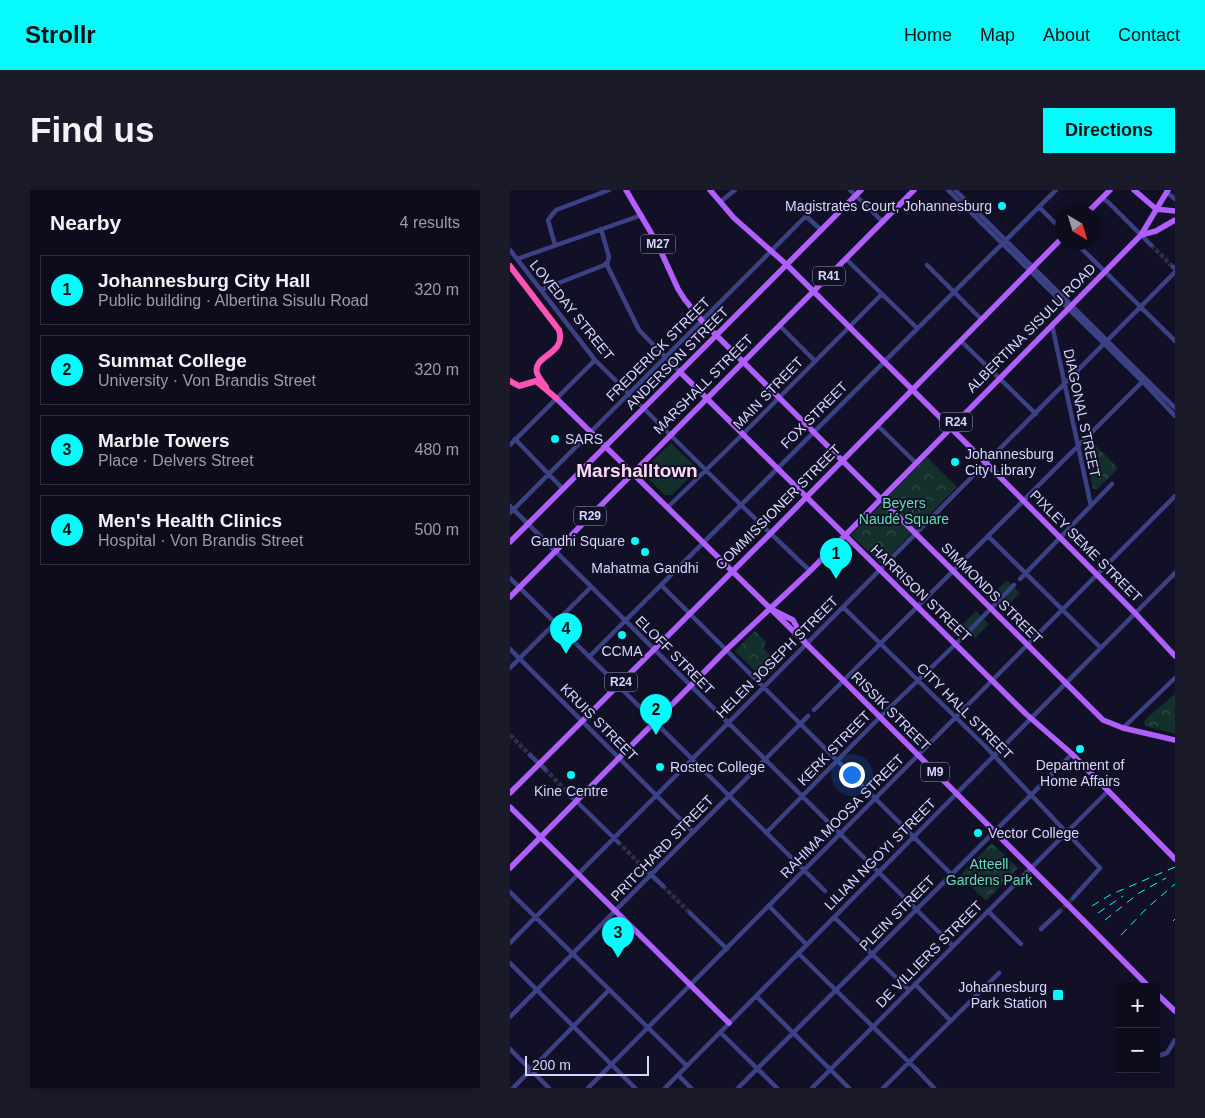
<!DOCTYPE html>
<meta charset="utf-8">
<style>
body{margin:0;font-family:Helvetica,sans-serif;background:#1b1a29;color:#f1f3f6}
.controls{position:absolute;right:15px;bottom:15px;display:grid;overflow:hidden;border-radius:0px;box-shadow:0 2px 8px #0003}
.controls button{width:45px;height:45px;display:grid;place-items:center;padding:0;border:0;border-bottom:1px solid #2d2c3b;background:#0d0c1c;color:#f1f3f6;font:25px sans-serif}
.compass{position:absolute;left:545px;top:15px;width:45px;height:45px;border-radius:50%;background:#0d0c1c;box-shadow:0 2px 8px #0003;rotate:142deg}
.scale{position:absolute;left:15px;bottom:12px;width:124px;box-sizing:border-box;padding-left:5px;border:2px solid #d6d6fe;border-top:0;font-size:14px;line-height:18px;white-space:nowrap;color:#d6d6fe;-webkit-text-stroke:4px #111026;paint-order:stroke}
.you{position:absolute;left:341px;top:584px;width:18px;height:18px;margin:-12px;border:4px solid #fff;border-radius:50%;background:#1a73e8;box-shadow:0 0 0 8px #1a73e833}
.badge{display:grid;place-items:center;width:32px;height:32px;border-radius:50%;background:#05fbfb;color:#111;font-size:16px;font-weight:700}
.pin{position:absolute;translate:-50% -41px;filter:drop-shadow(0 1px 2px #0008)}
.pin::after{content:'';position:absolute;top:26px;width:18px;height:15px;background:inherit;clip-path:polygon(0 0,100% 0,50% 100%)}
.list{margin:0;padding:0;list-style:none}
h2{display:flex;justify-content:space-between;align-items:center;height:65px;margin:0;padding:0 20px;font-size:21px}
h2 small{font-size:16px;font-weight:400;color:#9a9ba3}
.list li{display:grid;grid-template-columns:32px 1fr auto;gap:15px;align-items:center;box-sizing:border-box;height:70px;margin:0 10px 10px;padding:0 10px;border:1px solid #2d2c3b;border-radius:0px}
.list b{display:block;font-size:19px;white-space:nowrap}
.list p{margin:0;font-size:16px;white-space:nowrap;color:#9a9ba3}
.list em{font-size:16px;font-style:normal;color:#9a9ba3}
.map{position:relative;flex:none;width:665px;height:898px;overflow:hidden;border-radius:0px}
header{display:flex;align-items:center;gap:30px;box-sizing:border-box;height:70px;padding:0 25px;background:#05fbfb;color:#111}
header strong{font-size:24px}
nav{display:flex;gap:28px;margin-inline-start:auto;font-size:18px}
.intro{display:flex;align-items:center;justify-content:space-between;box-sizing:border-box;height:120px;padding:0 30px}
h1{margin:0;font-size:35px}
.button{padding:12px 22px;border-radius:0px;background:#05fbfb;color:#111;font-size:18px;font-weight:700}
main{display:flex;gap:30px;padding:0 30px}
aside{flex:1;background:#0d0c1c;border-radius:0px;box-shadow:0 2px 8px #0003}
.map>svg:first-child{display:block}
.green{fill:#13302c}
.forest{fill:url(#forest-crowns)}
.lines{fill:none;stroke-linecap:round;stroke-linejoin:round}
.minor-tunnel{stroke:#2f2e46;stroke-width:4.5;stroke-dasharray:4.5 2;stroke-linecap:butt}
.minor{stroke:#3c4084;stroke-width:4.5}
.major{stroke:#b15ffc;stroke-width:5.5}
.highway{stroke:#fc53b5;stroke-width:6}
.rail{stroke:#05fbfb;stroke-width:1;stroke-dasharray:8 6;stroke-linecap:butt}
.minor-bridge{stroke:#3c4084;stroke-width:4.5}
.major-bridge{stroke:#b15ffc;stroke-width:5.5}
.poi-dot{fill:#05fbfb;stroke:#111026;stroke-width:2}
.labels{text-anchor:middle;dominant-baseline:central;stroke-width:4;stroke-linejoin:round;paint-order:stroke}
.shield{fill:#111026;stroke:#9b9bbd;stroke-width:1}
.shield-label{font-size:12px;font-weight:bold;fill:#d6d6fe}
.poi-label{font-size:14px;fill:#d6d6fe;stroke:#111026;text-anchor:start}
.street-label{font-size:14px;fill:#d6d6fe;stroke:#111026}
.park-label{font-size:14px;fill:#62deb2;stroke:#111026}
.district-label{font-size:19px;font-weight:bold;fill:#fed8f4;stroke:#111026}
</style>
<header>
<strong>Strollr</strong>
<nav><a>Home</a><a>Map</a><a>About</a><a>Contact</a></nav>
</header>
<div class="intro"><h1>Find us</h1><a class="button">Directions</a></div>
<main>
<aside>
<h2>Nearby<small>4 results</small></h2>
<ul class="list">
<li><span class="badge">1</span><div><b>Johannesburg City Hall</b><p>Public building · Albertina Sisulu Road</p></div><em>320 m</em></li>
<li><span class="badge">2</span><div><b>Summat College</b><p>University · Von Brandis Street</p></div><em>320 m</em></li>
<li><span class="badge">3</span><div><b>Marble Towers</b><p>Place · Delvers Street</p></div><em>480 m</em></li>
<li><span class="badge">4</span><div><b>Men's Health Clinics</b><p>Hospital · Von Brandis Street</p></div><em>500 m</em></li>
</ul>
</aside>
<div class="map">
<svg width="665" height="898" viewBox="0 0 665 898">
<defs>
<pattern id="forest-crowns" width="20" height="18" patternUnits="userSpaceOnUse" patternTransform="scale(1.25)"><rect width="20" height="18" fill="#13302c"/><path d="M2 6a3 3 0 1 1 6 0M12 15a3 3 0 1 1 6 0" fill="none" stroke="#354d4c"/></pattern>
</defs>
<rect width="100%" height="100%" fill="#111026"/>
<!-- green -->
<path class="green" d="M161,253L184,275L183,284L162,305H155L131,282Z
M497,390L510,403L497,417L483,403Z
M466,421L479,434L465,448L452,435Z"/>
<!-- forest -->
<path class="forest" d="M582,252L608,278L588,299H583L574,259Z
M417,267L447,297L371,374L341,345Z
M245,441L256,452L253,458L269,474L254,490L225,461Z
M665,504V544L635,536L634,532L638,527Z
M482,653L508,678L476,711L450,686Z"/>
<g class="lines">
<!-- minor-tunnel -->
<path class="minor-tunnel" d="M641,55L663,77
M0,545L20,565
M35,579L62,607
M108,652L136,680
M153,696L180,723
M549,722L563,708"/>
<!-- minor -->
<path class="minor" d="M340,0L373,32
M438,0L636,195L665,226
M445,0L665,218
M660,5L665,9
M592,8L598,12L641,55
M210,12L225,0
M529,17L552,40
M91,39L99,67L97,74
M565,52L665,151
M45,55L38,30L46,20L99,0
M0,60L85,170L231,315L300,381
M7,69L132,25
M336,69L407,138
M96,73L129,140L170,182
M417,75L472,130
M663,77L665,78
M31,100L97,74
M542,135L581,316
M270,136L305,171
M451,151L526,224
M367,235L406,273
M5,249L53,299
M0,255L85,170
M0,316L443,756
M158,317L233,244L372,104
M0,323L296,26L311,40
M478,346L591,458
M0,388L315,701
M510,389L602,294
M151,395L441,684
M333,417L476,557L558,644
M457,443L504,395
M0,459L183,642
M79,467L546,0
M0,478L81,397
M304,520L635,189
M613,538L665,488
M20,565L35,579
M62,607L108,652
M256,643L370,527L451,449
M555,644L598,601
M560,646L590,678L563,708
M136,680L153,696
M0,702L177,876
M259,716L297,755
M478,721L511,754
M180,723L217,759
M324,727L399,800
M531,739L549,722
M0,753L665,82
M288,763L407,880
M0,773L125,898
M405,794L441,831
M246,806L339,898
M0,827L298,526
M210,842L267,898
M0,859L39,898
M648,866L657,863L665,850
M168,885L181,898
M3,898L99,800
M78,898L665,306
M155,898L665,383
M228,898L562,564
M302,898L553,646
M373,898L489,783"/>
<!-- major -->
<path class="major" d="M116,0L147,53L168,99L175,110
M200,0L224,28L277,75L476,273L625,423L665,466
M624,0L646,19L665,21
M578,22L600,0
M631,45L658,0
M176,111L192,131L593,530L613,538L665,550
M170,182L516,524L562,564L665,669
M46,208L334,491L573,730
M0,352L351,0
M0,407L404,0
M263,420L283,430L294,450
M0,603L260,344L552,48
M0,617L219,833
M0,678L217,459L300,381L631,45L646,41L665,30
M646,803L665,821"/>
<!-- highway -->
<path class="highway" d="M0,76L49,140C57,165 22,165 27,183C29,188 33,193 36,197
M0,191L9,196L26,191L46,208"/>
<!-- rail -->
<path class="rail" d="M582,716L600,705L665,677
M588,723L613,706
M595,730L629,703L656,688
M663,731L665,729
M611,745L637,718L665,694"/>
<!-- minor-bridge -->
<path class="minor-bridge" d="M407,880L424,898"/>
<!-- major-bridge -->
<path class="major-bridge" d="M573,730L639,797"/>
</g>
<!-- markers -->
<g class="poi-dot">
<circle cx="492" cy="16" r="5"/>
<circle cx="45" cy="249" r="5"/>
<circle cx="445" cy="272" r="5"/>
<circle cx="125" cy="351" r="5"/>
<circle cx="135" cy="362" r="5"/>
<circle cx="112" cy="445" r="5"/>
<circle cx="570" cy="559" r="5"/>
<circle cx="150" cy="577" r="5"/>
<circle cx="61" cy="585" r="5"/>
<circle cx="468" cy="643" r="5"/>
<rect x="542" y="799" width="12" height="12" rx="2.5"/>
</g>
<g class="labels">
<!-- shield labels -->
<g class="shield">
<rect x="130.5" y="44.5" width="35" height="19" rx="4"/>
<rect x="303" y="76.5" width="32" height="19" rx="4"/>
<rect x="430" y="222.5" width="32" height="19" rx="4"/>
<rect x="64" y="316.5" width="32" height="19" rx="4"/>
<rect x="95" y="482.5" width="32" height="19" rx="4"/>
<rect x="411" y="572.5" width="28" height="19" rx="4"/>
</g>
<g class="shield-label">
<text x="148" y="54">M27</text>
<text x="319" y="86">R41</text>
<text x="446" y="232">R24</text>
<text x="80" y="326">R29</text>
<text x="111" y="492">R24</text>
<text x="425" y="582">M9</text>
</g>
<!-- poi labels -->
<g class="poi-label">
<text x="482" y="16" text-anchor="end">Magistrates Court, Johannesburg</text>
<text x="55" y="249">SARS</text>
<text x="455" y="264">Johannesburg<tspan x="455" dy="16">City Library</tspan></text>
<text x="115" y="351" text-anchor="end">Gandhi Square</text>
<text x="135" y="378" text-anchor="middle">Mahatma Gandhi</text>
<text x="112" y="461" text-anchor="middle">CCMA</text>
<text x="570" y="575" text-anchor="middle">Department of<tspan x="570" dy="16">Home Affairs</tspan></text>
<text x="160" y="577">Rostec College</text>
<text x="61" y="601" text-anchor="middle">Kine Centre</text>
<text x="478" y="643">Vector College</text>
<text x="537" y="797" text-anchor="end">Johannesburg<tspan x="537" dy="16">Park Station</tspan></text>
</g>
<!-- street labels -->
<g class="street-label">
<text transform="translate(62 120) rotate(51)">LOVEDAY STREET</text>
<text transform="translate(521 138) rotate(-45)">ALBERTINA SISULU ROAD</text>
<text transform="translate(148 159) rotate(-45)">FREDERICK STREET</text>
<text transform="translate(167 168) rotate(-45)">ANDERSON STREET</text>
<text transform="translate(193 194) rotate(-45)">MARSHALL STREET</text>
<text transform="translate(258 203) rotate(-46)">MAIN STREET</text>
<text transform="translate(572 223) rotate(78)">DIAGONAL STREET</text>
<text transform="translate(304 225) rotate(-45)">FOX STREET</text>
<text transform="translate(268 317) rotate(-45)">COMMISSIONER STREET</text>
<text transform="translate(576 356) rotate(45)">PIXLEY SEME STREET</text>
<text transform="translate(411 403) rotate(44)">HARRISON STREET</text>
<text transform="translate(482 403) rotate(45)">SIMMONDS STREET</text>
<text transform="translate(165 465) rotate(45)">ELOFF STREET</text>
<text transform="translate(267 467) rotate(-45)">HELEN JOSEPH STREET</text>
<text transform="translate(381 521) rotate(45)">RISSIK STREET</text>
<text transform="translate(455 521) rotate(45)">CITY HALL STREET</text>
<text transform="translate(89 532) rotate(45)">KRUIS STREET</text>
<text transform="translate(324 558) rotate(-46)">KERK STREET</text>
<text transform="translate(332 626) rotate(-45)">RAHIMA MOOSA STREET</text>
<text transform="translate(152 658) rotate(-46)">PRITCHARD STREET</text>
<text transform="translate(370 664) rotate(-45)">LILIAN NGOYI STREET</text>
<text transform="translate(387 723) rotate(-45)">PLEIN STREET</text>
<text transform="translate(419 764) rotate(-45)">DE VILLIERS STREET</text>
</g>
<!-- park labels -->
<g class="park-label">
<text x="394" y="313">Beyers<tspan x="394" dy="16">Naudé Square</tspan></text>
<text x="479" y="674">Atteell<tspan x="479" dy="16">Gardens Park</tspan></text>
</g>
<!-- district labels -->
<g class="district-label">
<text x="127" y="280">Marshalltown</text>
</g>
</g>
</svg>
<div class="controls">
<button>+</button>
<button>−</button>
</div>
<svg class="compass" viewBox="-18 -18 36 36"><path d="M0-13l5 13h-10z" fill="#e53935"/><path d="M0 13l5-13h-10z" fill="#9a9ba3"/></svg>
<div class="scale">200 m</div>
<div class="you"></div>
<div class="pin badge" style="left:326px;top:389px">1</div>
<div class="pin badge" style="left:146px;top:545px">2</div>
<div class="pin badge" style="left:108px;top:768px">3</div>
<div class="pin badge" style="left:56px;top:464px">4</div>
</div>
</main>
